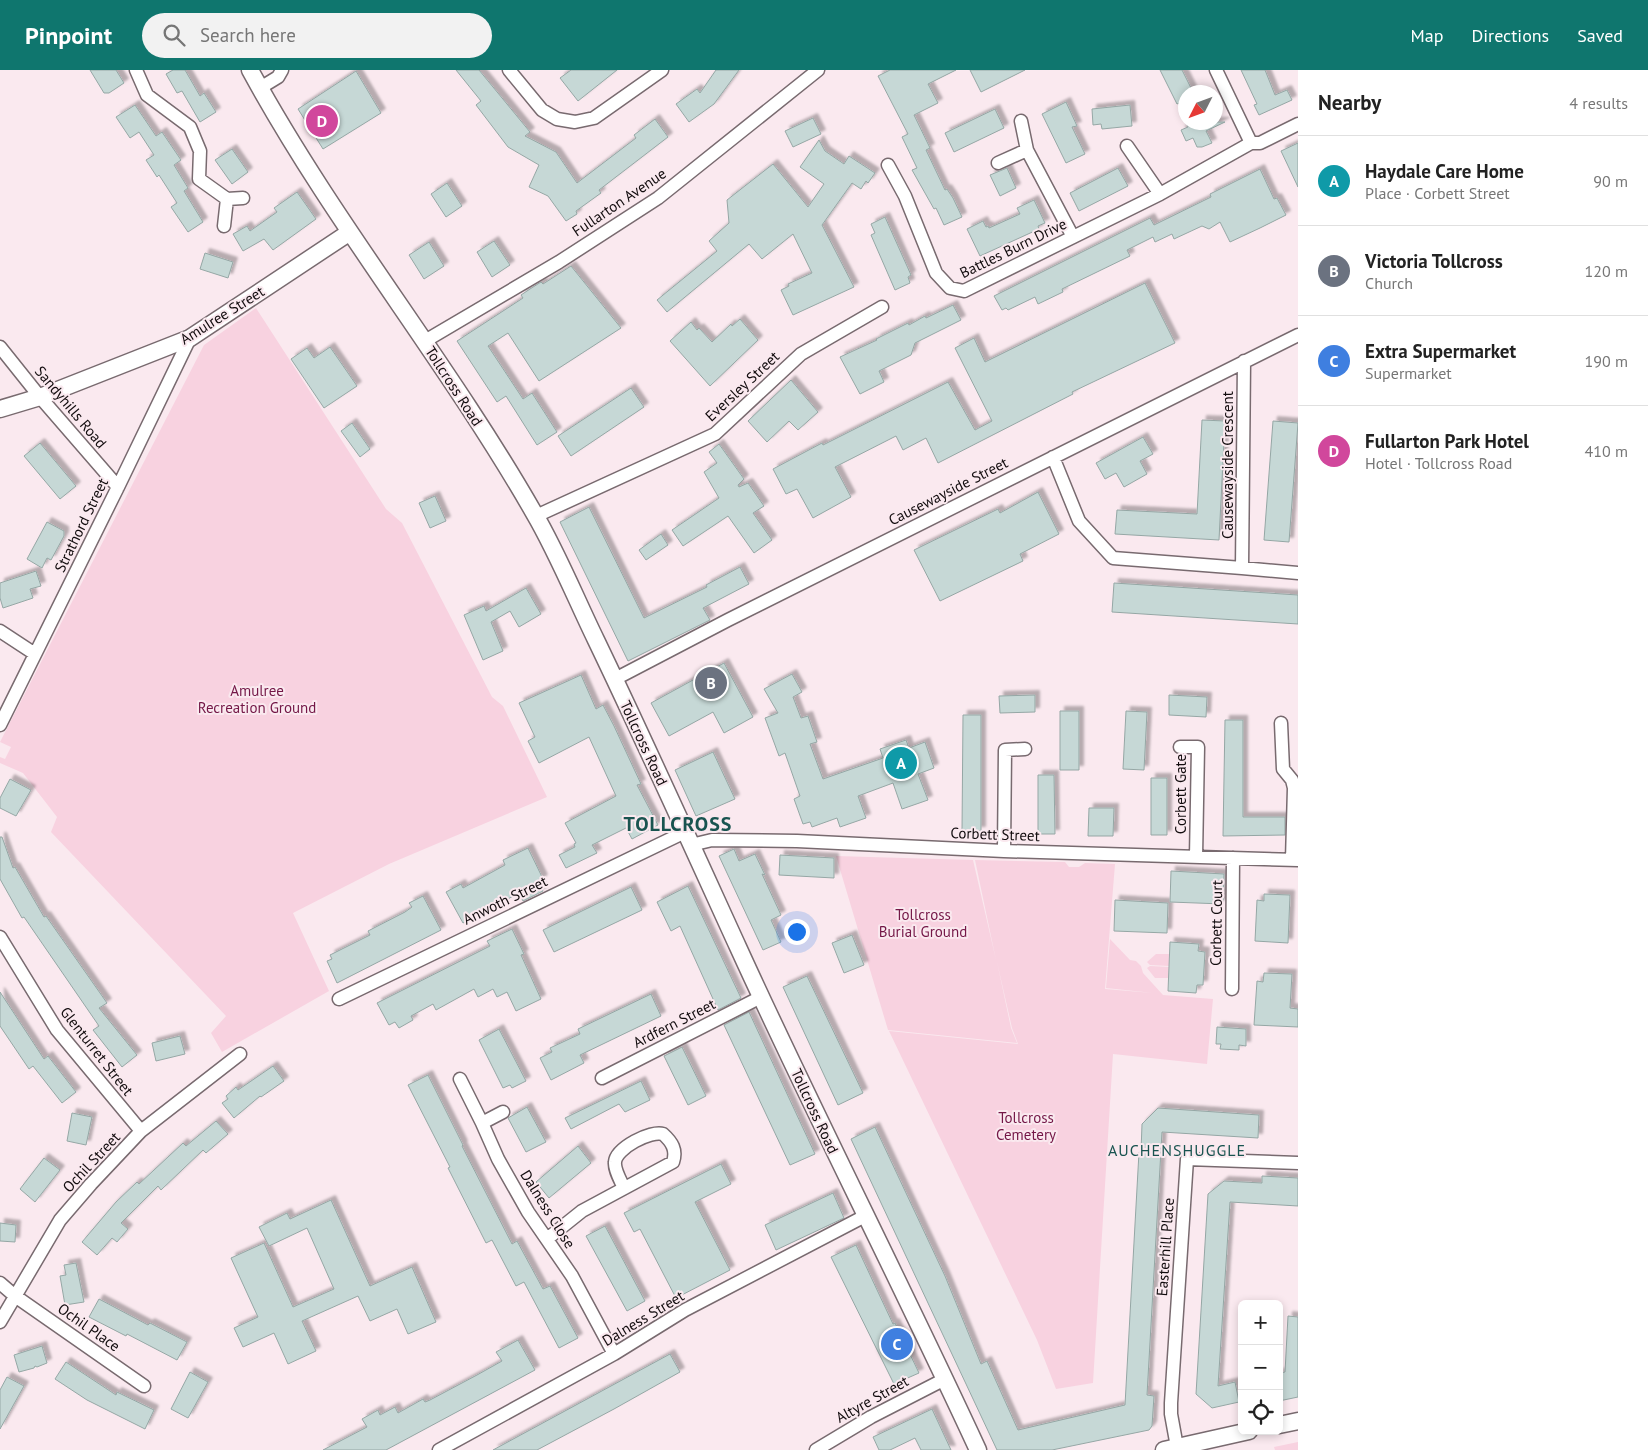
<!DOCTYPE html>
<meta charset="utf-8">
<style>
body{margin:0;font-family:"PT Sans",sans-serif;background:#f2f2f2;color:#222}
.controls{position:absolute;right:15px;bottom:15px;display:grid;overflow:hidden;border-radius:8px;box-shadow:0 2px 8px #0003}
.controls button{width:45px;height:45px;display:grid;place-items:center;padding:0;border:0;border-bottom:1px solid #e0e0e0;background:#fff;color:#222;font:25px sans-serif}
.compass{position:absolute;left:1178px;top:15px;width:45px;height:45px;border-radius:50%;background:#fff;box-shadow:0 2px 8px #0003;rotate:228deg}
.you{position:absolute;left:796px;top:861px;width:18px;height:18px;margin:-12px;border:4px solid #fff;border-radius:50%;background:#1a73e8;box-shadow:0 0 0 8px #1a73e833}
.badge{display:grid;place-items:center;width:32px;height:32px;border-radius:50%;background:#0f766e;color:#fff;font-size:16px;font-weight:700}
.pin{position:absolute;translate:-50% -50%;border:2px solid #fff;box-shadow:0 1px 5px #0006}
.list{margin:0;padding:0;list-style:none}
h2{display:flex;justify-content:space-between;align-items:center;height:65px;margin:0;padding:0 20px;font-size:21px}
h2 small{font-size:16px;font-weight:400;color:#767676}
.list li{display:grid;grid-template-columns:32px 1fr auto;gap:15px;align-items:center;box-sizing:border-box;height:90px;padding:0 20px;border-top:1px solid #e0e0e0}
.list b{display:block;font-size:19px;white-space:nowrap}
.list p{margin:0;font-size:16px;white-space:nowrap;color:#767676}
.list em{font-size:16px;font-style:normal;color:#767676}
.icon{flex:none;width:28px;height:28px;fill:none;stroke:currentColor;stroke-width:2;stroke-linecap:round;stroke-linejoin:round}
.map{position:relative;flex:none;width:1298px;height:1380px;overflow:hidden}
header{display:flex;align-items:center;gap:30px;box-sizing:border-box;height:70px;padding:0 25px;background:#0f766e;color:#fff}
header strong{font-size:24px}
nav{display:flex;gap:28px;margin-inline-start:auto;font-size:18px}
.search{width:350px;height:45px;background:#f2f2f2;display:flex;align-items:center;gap:12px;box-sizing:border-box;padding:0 18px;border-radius:28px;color:#767676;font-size:19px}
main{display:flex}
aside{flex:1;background:#fff}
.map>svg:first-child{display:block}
.green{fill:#f8d2e0}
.building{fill:#c6d8d6;stroke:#95a7a5;filter:url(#shadow)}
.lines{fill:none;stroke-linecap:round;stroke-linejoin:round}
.minor-casing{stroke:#786a6f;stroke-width:15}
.tertiary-casing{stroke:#786a6f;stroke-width:19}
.minor{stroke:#fff;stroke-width:12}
.tertiary{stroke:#fff;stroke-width:16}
.labels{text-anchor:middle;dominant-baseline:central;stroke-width:4;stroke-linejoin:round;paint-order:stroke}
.street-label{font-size:15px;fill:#120c0e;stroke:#fae9ef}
.park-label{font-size:15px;fill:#741747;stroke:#fae9ef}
.neighbourhood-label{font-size:16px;letter-spacing:1px;fill:#195450;stroke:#fae9ef}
.district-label{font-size:20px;font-weight:bold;letter-spacing:1px;fill:#195450;stroke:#fae9ef}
</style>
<header>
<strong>Pinpoint</strong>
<div class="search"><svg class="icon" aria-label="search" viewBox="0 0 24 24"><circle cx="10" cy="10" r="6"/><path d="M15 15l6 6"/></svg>Search here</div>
<nav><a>Map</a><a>Directions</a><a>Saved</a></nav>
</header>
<main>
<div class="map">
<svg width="1298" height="1380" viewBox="0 0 1298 1380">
<defs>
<filter id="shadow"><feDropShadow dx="4.5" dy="-4.5" stdDeviation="1" flood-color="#0004"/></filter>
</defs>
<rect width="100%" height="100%" fill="#fae9ef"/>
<!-- green -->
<path class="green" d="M256,238L386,439L402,453L492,627L503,636L547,727L389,794L293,843L329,921L222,982L211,963L226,946L51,762L57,747L23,703L0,693V687L5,689L11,677L0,672L204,275Z
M836,786L973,790L996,890L975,790L1065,792L1069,797H1079L1085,793L1115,794L1105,919L1153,923L1106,918L1110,869L1130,890L1136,891L1141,896L1143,903L1163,925L1213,929L1207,994L1113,984L1093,1313L1056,1319L1037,1270L889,961L1018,974L1012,958L997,892L1011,958L1017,973L888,960Z
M1156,884H1170L1169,896L1150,895L1147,892Z
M1150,896L1169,897V908H1155L1147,898Z
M1298,1372V1380H1275L1274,1377Z"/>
<!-- building -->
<path class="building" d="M90,0H116L124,13L109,23H104Z
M173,0H185L200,26L204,23L216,42L200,52L182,21L177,23L166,4Z
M456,0H479L530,62L525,66L556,82L577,113L636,68L634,65L655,49L668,67L599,120L601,123L576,141L577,144L566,151L548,126L529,117L539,95L508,77L476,35L481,31Z
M571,0H617L578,31L560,8Z
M716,0H739L714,34L689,52L676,34L697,19L700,23Z
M890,0H956L928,14L938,33L914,45L930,78L926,80L945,120L947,119L953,128L962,147L944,155L936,138L934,139L912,100L917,98L902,67L908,64L878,6Z
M970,0H1025L981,22Z
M1160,0H1182L1193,22H1186V30L1177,34Z
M1241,0H1265L1275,25L1287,20L1292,30L1259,45L1254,35L1257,34Z
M356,1L381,43L323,79L298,39Z
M1066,32L1077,56L1072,57L1085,84L1066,93L1042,44Z
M135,35L156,66L162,62L181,90L174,95L188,118L184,121L203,152L188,162L171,137L177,133L159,105L157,107L146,90L154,85L139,62L130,68L116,47Z
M1130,35L1132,56L1102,59L1101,54L1093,55L1092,39Z
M995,39L1004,58L954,82L945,63Z
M813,48L821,64L793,77L785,61Z
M1186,52H1225L1206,61L1212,73L1202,77H1197L1193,68L1186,71L1181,60L1188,57Z
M819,70L825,81L844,94L849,86L875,103L868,113L866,111L861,119L852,113L822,155L854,217L793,245L781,220L789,216L788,214L812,203L793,164L762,189L749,174L667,242L657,230L717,181L709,171L729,153L727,130L773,94L808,137L824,114L800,97Z
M1298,73V117L1281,81Z
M232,79L248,102L232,114L215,90Z
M1007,98L1016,118L1000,126L990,105Z
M1118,98L1128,116L1079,141L1070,123Z
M1260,99L1274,129L1277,128L1286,145L1260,158L1230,172L1220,152L1209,159L1202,156L1174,169L1172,164L1155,172L1153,167L1127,180L1130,186L1062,219L1063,222L1038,234L1035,227L1008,240L1006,238L1002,240L994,226L1150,148L1154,155L1211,127L1210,124Z
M447,113L462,136L446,147L431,124Z
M297,122L316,149L273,180L264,169L243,181L233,164L247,156L250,161L277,142L274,138Z
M1034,130L1045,153L1038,156L1039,159L980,186L967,159L983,151L986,157L988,156L989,158L1020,144L1017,138Z
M885,147L911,205L908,207L910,213L895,220L871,165L875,163L871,154Z
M494,171L510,195L492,207L477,182Z
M429,172L444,196L424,209L409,185Z
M205,183L233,192L228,208L200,199Z
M571,196L621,258L539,311L508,263L488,276L523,329L532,323L557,362L537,375L506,326L497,332L457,271L523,228L521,225L530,219L541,212L543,214Z
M1145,213L1175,273L1072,322L1073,324L938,393L926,368L903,380L896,366L835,397L851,427L813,448L797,419L786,424L773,399L822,373L823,375L948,312L975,360L992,351L955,278L974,268L985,292Z
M953,235L961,250L915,273L911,285L879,301L884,312L860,324L840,287L877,270L876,269L908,253L909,255L925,246L926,248Z
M740,249L758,270L710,316L670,271L691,252L697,260L699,258L712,272L731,254L732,256Z
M330,277L357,316L324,338L291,289L307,278L314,288Z
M791,310L818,342L798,360L789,351L767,372L748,351Z
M631,318L644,337L571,386L558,366Z
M1202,350L1225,351L1219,470L1115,464L1117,440L1197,444Z
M1273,351L1298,353L1289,472L1264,470Z
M352,353L370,379L360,387L341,361Z
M1143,367L1153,384L1140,391L1147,404L1124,417L1116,403L1105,409L1096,393Z
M40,373L76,416L60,429L24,386Z
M719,374L744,409L738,415L739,417L748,413L764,436L753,443L772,470L754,483L728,446L683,476L672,460L719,428L704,402L717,393L709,382Z
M1038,422L1059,464L1020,484L1023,491L940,531L914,480L998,439L1000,443Z
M435,426L446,451L430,458L419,433Z
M589,437L644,548L707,517L706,515L740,497L749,514L703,538L710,550L628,591L560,452Z
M47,452L64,461V466L51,490L47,488L42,498L27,489Z
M661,464L668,475L646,490L639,480Z
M36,501L41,516L30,519L33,528L3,538L0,528V513Z
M1114,513L1298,525V554L1112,542Z
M526,518L541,544L519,557L510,541L491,552L503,581L483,590L464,545L484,536L486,541Z
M724,593L753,647L724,663L713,642L669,666L651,633Z
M792,604L802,622L793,627L801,648L808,646L817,672L810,674L823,709L883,688L880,679L906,670L909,678L925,672L934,698L918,704L928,730L902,739L893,713L858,726L866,748L840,757L837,748L812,757L810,752L803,754L794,729L800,726L785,683L779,686L765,648L778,643L764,619Z
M581,605L596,639L603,635L614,656L641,714L637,715L658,755L632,769L626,758L592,775L597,783L566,798L559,785L575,777L574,774L576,773L565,753L616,726L589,667L539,693L528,671L535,667L519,633Z
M1035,625V642L1000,643L999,626Z
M1169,625L1207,627L1206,647L1169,645Z
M1060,641H1079V700H1060Z
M1126,641L1147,642L1144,700L1123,699Z
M963,645H981V761H962Z
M1225,650H1243V747H1285V765L1223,766Z
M713,682L735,729L696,746L675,700Z
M1038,705H1054L1055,764H1038Z
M1151,708H1167V765H1151Z
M10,709L31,720L16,746L0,738V728Z
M1089,738H1114L1113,766H1088Z
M0,767H2L13,798L15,797L44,847L46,846L107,933L99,938L137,985L122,997L93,960L99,956L24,847L22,848L0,809Z
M528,778L543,809L538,812L543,821L523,831L519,823L463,853L446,822L461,814L463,818L505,795L503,790Z
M734,779L739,791L755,784L765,805L762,804L781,845L771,850L781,872L763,880L719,786Z
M780,785L834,788V808L779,805Z
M1171,801L1224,804L1223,834L1170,832Z
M688,816L741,928L718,940L680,856L671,861L657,832Z
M631,817L642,840L554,882L543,860Z
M1264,824L1290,825L1288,873L1255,871L1257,830L1264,831Z
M423,826L441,860L337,913L327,891L332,889L330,885L370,865L368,861L405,842L412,837L409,833Z
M1115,830L1168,833L1167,863L1114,861Z
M512,859L524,884L521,885L541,929L516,941L507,922L497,927L493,919L478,927L474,919L436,940L433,934L411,946L413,950L399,958L395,952L389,955L377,933L490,876L487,871Z
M852,865L864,895L844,903L832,873Z
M1170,872L1199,874L1198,881L1205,882L1203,915H1197L1196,923L1168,921Z
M1264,903L1292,904L1290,938L1298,939V957L1254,955L1257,911L1263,912Z
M807,906L863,1023L838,1035L783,917Z
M0,922L44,989L48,986L76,1022L62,1033L33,996L29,999L0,956Z
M651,924L661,946L580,985L584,993L551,1010L540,988L552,982L550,978L580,964L578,959Z
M749,942L815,1084L790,1095L724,955Z
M1217,957L1246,959V976L1239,975V980L1220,979L1221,974H1216Z
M499,959L526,1011L512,1018L510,1015L503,1018L479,970Z
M180,966L185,984L156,991L152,973Z
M682,977L706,1026L688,1035L664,986Z
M273,996L284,1011L261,1027L260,1026L234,1048L222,1033L228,1029L226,1026L236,1017L238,1020Z
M428,1005L463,1075L462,1076L512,1174L517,1171L543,1219L550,1216L578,1268L559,1278L524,1212L516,1216L492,1170L486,1173L448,1098L450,1097L408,1015Z
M641,1011L650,1030L625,1042L619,1034L571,1059L565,1048Z
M527,1037L546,1072L526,1082L508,1048Z
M1158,1038L1259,1045L1258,1068L1162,1062L1147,1325L1154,1326L1152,1356L1149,1360L1052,1380H997L851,1069L875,1057L945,1206L981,1294L987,1291L1018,1360L1125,1335L1139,1082H1141L1142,1054Z
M72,1043L92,1047L86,1075L67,1071Z
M216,1051L228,1064L206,1083L203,1080L161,1120L158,1116L121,1153L128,1159L117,1172L112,1168L97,1185L82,1172L116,1132L137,1112L139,1114L183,1073L186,1076Z
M578,1076L591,1093L549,1128L536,1112Z
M44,1088L60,1100L35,1132L20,1119Z
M721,1094L731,1114L695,1132L730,1200L676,1228L640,1159L634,1162L624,1143Z
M1262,1106L1298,1108V1136L1230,1132L1218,1316L1235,1312L1239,1332L1212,1338L1196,1324L1208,1124L1224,1111L1262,1113Z
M833,1123L844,1148L776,1180L765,1155Z
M331,1130L370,1216L412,1197L436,1252L408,1264L397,1239L370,1251L358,1226L302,1251L316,1281L288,1294L274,1263L243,1277L234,1258L258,1247L231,1188L264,1173L293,1237L334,1219L307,1158L269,1176L259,1157L287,1143L290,1149Z
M0,1153L16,1155L15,1172L0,1171Z
M605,1156L645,1231L627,1241L586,1166Z
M856,1175L893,1254L895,1253L919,1303L894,1314L831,1187Z
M76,1193L84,1232L65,1235L60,1206L66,1205L64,1195Z
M99,1229L148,1255L150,1253L187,1272L177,1290L127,1264L126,1266L89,1247Z
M1288,1246L1298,1247V1327L1279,1331V1303L1285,1302Z
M518,1270L535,1300L386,1380H323L367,1357L362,1349L378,1340L380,1345L395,1337L398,1343L423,1329L425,1332L430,1330L477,1305L502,1291L496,1282Z
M42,1276L47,1293L37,1297L35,1296L34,1298L19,1302L14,1285Z
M670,1284L680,1302L614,1339L537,1380H493Z
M66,1292L116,1325L117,1322L154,1340L145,1359L87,1330L55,1309Z
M190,1302L208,1312L188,1348L171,1339Z
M7,1307L24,1316L0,1359V1320Z
M932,1339L951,1380H921L915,1368L890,1380H879L873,1367Z"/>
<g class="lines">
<!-- minor casing -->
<g class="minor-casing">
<path id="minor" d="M136,0L147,25L190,57L200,81L199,109L227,129L224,156
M509,0L542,40L557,49L575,52L594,48L662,0
M1216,0L1251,73
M260,18L278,7L282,0
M1021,51L1027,80L1073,167
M1127,76L1160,124
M998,93L1027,80
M888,95L905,126L936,203L950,218L964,221L1160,124L1251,73H1260L1298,54
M227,129L243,128
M425,271L559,192L658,128L818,0
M0,277L40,327L118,417
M1053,387L1079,451L1113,488L1242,498L1244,291
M536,446L715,364L801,284L882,237
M1242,498L1298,503
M0,561L35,584
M615,609L728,550L1298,265
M1281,653L1283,699L1292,710L1294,718L1292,790
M0,655L118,417L190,268
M1180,677H1198L1196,787
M691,775L712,770L797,771L1004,781L1298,790
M1004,781L1005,680L1025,679
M0,867L57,960L141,1061
M1232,919L1233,788
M339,929L685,762
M602,1008L761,927
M460,1009L482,1053L498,1089L528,1142L572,1206L614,1284
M482,1053L503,1042
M547,1169L582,1141L673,1092C677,1080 672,1072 663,1064C651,1060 616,1078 615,1092C614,1100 621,1111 624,1118
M0,1213L15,1226L144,1316
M0,1252L60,1150L91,1114L141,1061L240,984
M1177,1377L1171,1344V1333L1187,1089L1298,1093
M439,1380L614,1284L685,1240L865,1146
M816,1380L871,1347L945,1309"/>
</g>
<!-- tertiary casing -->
<g class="tertiary-casing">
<path id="tertiary" d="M250,0C334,154 447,291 534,443C557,482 576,529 596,570C645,672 691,774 738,877C815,1046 900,1211 978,1380
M0,339L40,327L190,268L350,162
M1279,1355L1298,1351
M1164,1380L1249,1361"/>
</g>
<!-- minor -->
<use href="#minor" class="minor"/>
<!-- tertiary -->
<use href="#tertiary" class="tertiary"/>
</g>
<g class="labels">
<!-- street labels -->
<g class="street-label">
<text transform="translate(619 132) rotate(-34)">Fullarton Avenue</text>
<text transform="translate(1013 178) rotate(-26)">Battles Burn Drive</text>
<text transform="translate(222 245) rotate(-32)">Amulree Street</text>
<text transform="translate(454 316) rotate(57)">Tollcross Road</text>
<text transform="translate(742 316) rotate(-43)">Eversley Street</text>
<text transform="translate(71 337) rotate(50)">Sandyhills Road</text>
<text transform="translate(1227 395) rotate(-90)">Causewayside Crescent</text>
<text transform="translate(948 421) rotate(-27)">Causewayside Street</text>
<text transform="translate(81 455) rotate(-64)">Strathord Street</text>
<text transform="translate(644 673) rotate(65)">Tollcross Road</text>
<text transform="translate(1180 724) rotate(-90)">Corbett Gate</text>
<text transform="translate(995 764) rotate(2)">Corbett Street</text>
<text transform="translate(505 830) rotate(-26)">Anwoth Street</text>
<text transform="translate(1216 853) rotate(-89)">Corbett Court</text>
<text transform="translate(674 953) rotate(-27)">Ardfern Street</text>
<text transform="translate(97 981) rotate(52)">Glenturret Street</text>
<text transform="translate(815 1041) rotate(65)">Tollcross Road</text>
<text transform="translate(91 1092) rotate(-47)">Ochil Street</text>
<text transform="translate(548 1139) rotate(58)">Dalness Close</text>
<text transform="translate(1165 1177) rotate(-86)">Easterhill Place</text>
<text transform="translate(643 1248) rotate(-31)">Dalness Street</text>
<text transform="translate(89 1257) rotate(35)">Ochil Place</text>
<text transform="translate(872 1329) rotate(-29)">Altyre Street</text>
</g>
<!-- park labels -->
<g class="park-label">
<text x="257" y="620">Amulree<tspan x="257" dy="17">Recreation Ground</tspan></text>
<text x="923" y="844">Tollcross<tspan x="923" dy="17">Burial Ground</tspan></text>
<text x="1026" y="1047">Tollcross<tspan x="1026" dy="17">Cemetery</tspan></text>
</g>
<!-- neighbourhood labels -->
<g class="neighbourhood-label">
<text x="1177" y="1080">AUCHENSHUGGLE</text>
</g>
<!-- district labels -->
<g class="district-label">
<text x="678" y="754">TOLLCROSS</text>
</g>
</g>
</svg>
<div class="controls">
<button>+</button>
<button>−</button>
<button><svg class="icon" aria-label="locate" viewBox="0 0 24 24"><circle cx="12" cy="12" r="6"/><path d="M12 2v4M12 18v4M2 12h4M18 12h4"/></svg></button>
</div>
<svg class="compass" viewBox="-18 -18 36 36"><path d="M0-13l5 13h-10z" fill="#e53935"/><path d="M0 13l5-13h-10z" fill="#767676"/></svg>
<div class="you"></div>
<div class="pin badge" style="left:901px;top:693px;background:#0f9aa8">A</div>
<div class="pin badge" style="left:711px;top:613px;background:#6b7280">B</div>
<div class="pin badge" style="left:897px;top:1274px;background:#3f7fe0">C</div>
<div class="pin badge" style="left:322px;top:51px;background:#d1479c">D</div>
</div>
<aside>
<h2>Nearby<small>4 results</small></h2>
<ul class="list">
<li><span class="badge" style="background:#0f9aa8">A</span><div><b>Haydale Care Home</b><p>Place · Corbett Street</p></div><em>90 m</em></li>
<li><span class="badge" style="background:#6b7280">B</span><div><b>Victoria Tollcross</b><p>Church</p></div><em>120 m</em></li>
<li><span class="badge" style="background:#3f7fe0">C</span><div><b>Extra Supermarket</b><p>Supermarket</p></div><em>190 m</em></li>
<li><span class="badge" style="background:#d1479c">D</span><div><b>Fullarton Park Hotel</b><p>Hotel · Tollcross Road</p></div><em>410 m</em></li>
</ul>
</aside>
</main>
